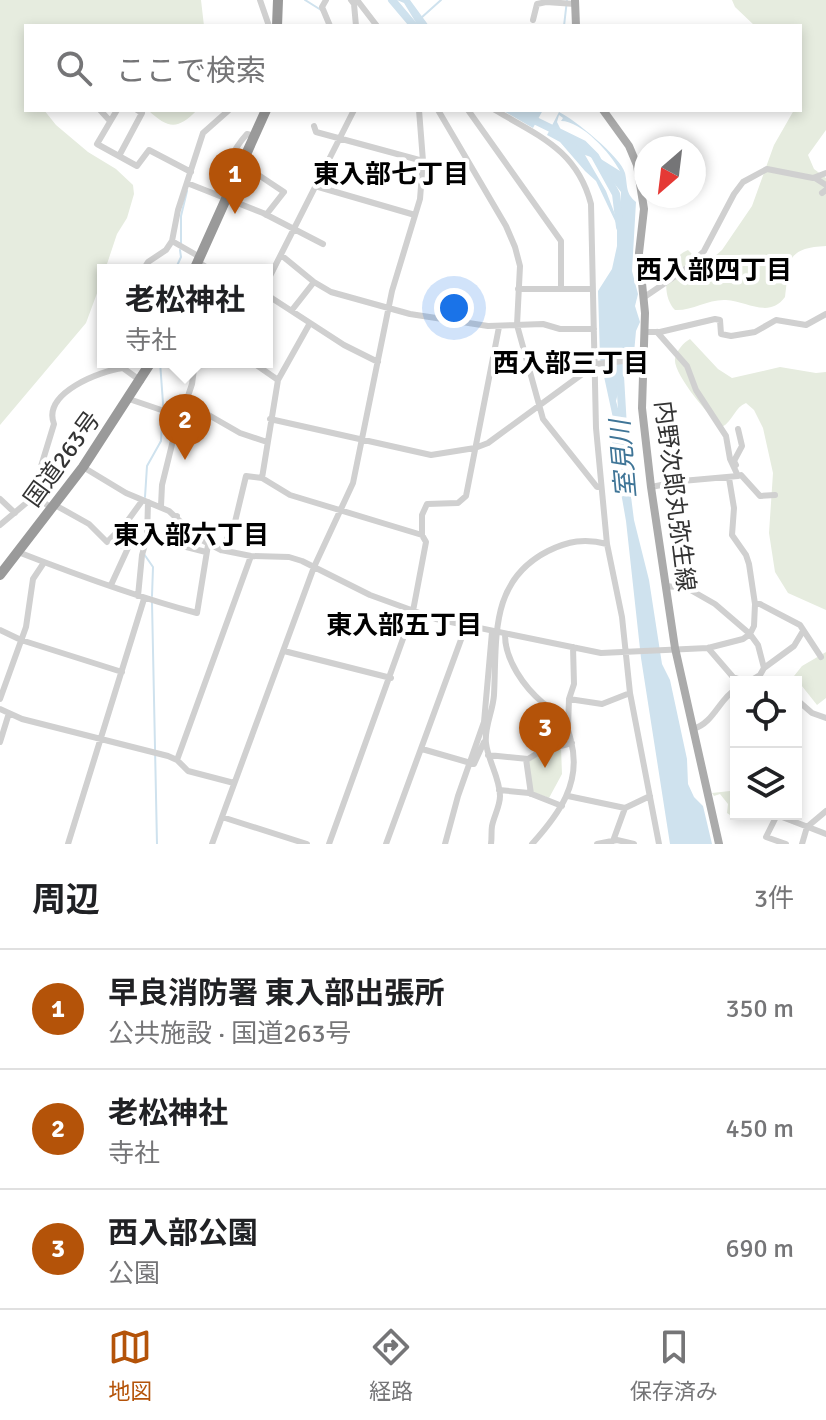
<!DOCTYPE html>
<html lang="ja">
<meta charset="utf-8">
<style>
body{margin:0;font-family:Signika,"Noto Sans JP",sans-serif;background:#f6f6f6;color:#202124}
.controls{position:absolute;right:24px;bottom:24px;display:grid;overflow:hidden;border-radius:0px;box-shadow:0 4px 12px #0003}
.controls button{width:72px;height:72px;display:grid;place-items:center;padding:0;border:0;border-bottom:2px solid #e0e0e0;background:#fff;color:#202124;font:40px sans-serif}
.compass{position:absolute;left:634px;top:136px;width:72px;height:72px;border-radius:50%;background:#fff;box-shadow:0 4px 12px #0003;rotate:208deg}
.you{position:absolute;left:454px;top:308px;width:28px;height:28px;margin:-20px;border:6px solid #fff;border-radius:50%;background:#1a73e8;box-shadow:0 0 0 12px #1a73e833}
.badge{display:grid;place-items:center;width:52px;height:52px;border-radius:50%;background:#b45309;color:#fff;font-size:26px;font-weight:700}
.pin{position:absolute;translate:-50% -66px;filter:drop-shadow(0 2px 4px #0008)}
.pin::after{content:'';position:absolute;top:42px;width:28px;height:24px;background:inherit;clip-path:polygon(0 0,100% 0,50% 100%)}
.popup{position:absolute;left:97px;top:264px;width:176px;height:104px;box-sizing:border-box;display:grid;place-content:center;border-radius:0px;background:#fff;filter:drop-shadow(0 2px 6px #0005);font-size:26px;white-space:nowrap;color:#757577}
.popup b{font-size:30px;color:#202124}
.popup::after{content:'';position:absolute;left:50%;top:100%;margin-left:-16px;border:16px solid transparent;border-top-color:#fff}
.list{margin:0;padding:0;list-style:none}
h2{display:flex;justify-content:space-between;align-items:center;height:104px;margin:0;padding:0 32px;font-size:34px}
h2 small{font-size:26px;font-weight:400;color:#757577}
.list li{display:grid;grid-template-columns:52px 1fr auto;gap:24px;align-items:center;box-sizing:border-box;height:120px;padding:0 32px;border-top:2px solid #e0e0e0}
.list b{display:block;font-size:30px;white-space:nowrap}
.list p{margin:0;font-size:26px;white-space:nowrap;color:#757577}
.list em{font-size:26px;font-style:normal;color:#757577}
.icon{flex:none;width:44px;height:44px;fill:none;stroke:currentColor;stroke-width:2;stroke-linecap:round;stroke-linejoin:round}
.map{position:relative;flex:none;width:826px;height:844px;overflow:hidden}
.search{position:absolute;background:#fff;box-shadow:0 4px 12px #0003;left:24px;right:24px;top:24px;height:88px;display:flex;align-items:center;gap:20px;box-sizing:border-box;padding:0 28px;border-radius:0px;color:#757577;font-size:30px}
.sheet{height:464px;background:#fff}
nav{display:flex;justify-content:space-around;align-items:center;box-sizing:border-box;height:112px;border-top:2px solid #e0e0e0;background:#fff;font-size:22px;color:#757577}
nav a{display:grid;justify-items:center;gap:4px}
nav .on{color:#b45309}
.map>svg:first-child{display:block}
.green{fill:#e6ecdf}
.water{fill:#cfe2ee;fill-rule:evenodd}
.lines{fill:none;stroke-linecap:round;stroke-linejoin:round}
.stream{stroke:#cfe2ee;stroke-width:2}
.river{stroke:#cfe2ee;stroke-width:8}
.minor{stroke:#d0d0d0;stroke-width:6}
.major{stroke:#ababab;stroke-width:8}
.highway{stroke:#9a9a9a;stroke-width:10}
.labels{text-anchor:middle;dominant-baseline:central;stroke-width:8;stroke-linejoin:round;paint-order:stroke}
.street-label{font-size:24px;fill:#333;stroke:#fff}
.neighbourhood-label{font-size:26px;font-weight:bold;fill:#000;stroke:#fff}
.water-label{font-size:26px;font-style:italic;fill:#3f7597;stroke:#fff}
</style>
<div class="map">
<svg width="826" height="844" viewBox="0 0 826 844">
<rect width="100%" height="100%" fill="#fff"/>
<!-- green -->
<path class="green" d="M0,0H201L204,26H26V110H44L56,125L88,152L116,169L133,185L134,194L127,218L117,234L105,270H103V277L86,323L0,425Z
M732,0H826V130L808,155L814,169L826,178V246C782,248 790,265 785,297C769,319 747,301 726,300C708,299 692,311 675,310C659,293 666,259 688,250L699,261L707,263L722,250L752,206L774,145L794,110H800V26H755L735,7Z
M148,110H197C178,130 168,129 148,110Z
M690,339L718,369L732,378L780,367L816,373L826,372V610L788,593L775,572L769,533L773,473L763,428L754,410L746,403C735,407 733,421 722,427C710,417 673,374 675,359C676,351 684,342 690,339Z
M826,652V698L817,705L794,676L802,666Z
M561,748L562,774L549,798L533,792L528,762L541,754Z
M736,773V813L730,815L727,813L728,804L720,794L714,796L712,793L730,791V782Z"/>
<!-- water -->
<path class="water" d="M397,0H410L429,26H418L404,3Z
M502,110H543L533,128Z
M559,112C574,119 621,157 625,173C628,186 625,193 636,202L632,271L638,294L635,306L640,322L636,331L634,353L624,369L616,401L623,427V453L626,457L634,520L649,580L662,664L670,680L687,759L688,784L694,797L703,806L712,844H670L641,658L626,521L612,441L616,432L600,358L598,291L612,269L617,246V225L596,181L585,171L560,142L547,135ZM559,115L563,118L561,121C582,121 611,154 620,171L564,136L557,122ZM585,155L594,158L621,192L620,216L616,217L606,191Z"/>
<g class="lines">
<!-- stream -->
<path class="stream" d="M305,0L321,10
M421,18L441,0
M564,26L567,0
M181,243V216L187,191
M175,270L181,257L180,250
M145,497L147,466L161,441L163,403L160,362
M144,554L153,567L152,596
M152,602L157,844"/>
<!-- river -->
<path class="river" d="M392,0L414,26
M529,110L534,120L583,144L595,156L616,194L620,227
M620,376L625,462"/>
<!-- minor -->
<path class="minor" d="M260,0L269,26
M326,0L322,7L330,26
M351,0L354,4L356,26
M357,0L377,26
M533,20L537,4L546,2L575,4
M100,110L110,121
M117,110L97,144L137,166L149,150L191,172
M438,110L506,226L515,247L520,266L517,325L543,419L597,487H601
M468,110L561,241V289
M495,110C539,136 577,150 591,204L596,428L607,544L622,617L630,693L659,844
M314,126L316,132L423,161
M119,156L142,113L137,110
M242,164L284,192L266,215
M815,178L826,185
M187,183L263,213L323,244
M315,186L415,215
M217,193C222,173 233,149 247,134L254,136
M822,193L826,190
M172,241L200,257
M281,255L314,282L292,310
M198,262L211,270
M143,270L148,262L166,250L172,241L178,210L203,133L229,110
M267,282L354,110
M314,282L331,292L410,314L488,326L543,324L560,329H594
M518,289H591
M267,295L344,345L378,362
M643,298L687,268L704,251L734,194L743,182L767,169L813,178L826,173
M310,323L278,380L262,478L290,495L422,535L426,542L413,611L329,844
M645,332H660L715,319L720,320L721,334L731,336L755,332L776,320L806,325L826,314
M252,362L278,380
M123,368L141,381
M129,399L179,416L186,402L240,433L267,442
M186,402L192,384L195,362
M270,419L431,455L475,448L488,443L596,364L642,359
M736,465L734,461L742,446L738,429
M83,467L126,493L169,511L198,538L221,550L251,556L289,557L302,561L370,595L436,619L601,653L708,648L743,639L750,634L754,626L755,604L749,564L746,555L732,535L734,508L729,478
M738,476L741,475L760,496L775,495
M651,487L682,481L738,476L730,459L726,436L696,390L687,366L657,332
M32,495L52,508
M0,499L15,513
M55,505L89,524L107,542L126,523L142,501
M161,506L162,485L179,416
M0,525L31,499L54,424C42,393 100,371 123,368L126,362
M422,535V515L427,504L458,503L466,496L499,327
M159,540L206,552
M167,542L177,516
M221,550L234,526L246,476L262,478
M18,552C77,575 136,597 197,613L208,545
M111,585L128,548L118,544L125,526
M665,586L687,588L715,604L750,634L758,645L764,668L760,675L748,682
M138,596L142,555L147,538L148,502
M755,604H760L800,625L821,657
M0,630L21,640L122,672
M505,635C505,660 524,687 543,703C547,706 554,708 558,713C565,719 569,732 571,741C582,783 559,814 532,844
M573,647L574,684L569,699L602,704L630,693
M708,648L733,677L747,682
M284,651L391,678
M764,668L794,646L803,631
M0,699L26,627L33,579L43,564
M796,699L812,713L826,718
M0,709L22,719L168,756L177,760L188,771L234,783
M568,727L569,699
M693,729C714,723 719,699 736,689
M0,742L9,713
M422,749L474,764L484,742
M488,755L528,759L541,751L572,743
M526,759L531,794
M177,760L251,556
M499,790L529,793L562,806
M568,796L625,808L650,796
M222,817L307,844
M613,841L625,808
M68,844L144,599
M212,844L314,567L353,483L392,291L420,199L423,161L419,110
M386,844L466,626
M445,844L458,796L484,722L492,632
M491,844C492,838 491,832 492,826C494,816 500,806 500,796C500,778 488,761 486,743C484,728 493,711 494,695C497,638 489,581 548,551C568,541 585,538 607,544
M597,844L617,840L634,844
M786,844L766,837L777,815L826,834
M802,844L807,827L826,811"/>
<!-- major -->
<path class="major" d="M575,0L576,26
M603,110L629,146L637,165L644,209L639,253L645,313L642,408L651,487L675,648L719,844"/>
<!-- highway -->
<path class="highway" d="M277,26L278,0
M194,270L266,110
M0,575L83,467L151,362"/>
</g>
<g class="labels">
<!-- street labels -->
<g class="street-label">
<text transform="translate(62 459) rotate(-54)">国道263号</text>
<text transform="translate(675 496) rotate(83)">内野次郎丸弥生線</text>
</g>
<!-- neighbourhood labels -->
<g class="neighbourhood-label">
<text x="391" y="175">東入部七丁目</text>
<text x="714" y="271">西入部四丁目</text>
<text x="571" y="364">西入部三丁目</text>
<text x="191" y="536">東入部六丁目</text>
<text x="404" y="626">東入部五丁目</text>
</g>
<!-- water labels -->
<g class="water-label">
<text transform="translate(624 459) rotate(-95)">室見川</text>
</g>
</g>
</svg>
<div class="controls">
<button><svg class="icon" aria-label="locate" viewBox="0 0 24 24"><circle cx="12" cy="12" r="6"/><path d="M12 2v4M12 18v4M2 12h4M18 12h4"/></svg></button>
<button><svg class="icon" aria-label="layers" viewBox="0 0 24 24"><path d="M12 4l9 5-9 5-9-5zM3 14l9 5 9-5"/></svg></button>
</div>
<svg class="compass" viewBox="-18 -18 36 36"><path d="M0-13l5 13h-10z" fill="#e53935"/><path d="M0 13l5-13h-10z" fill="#757577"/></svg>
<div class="you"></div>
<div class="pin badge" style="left:235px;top:214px">1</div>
<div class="pin badge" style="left:185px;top:460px">2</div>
<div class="popup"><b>老松神社</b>寺社</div>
<div class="pin badge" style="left:545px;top:768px">3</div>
<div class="search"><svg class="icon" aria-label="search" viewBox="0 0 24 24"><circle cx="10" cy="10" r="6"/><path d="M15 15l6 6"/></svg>ここで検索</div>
</div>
<section class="sheet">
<h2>周辺<small>3件</small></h2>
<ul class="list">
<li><span class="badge">1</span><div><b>早良消防署 東入部出張所</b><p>公共施設 · 国道263号</p></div><em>350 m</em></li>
<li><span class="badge">2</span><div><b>老松神社</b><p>寺社</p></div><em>450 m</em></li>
<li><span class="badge">3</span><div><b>西入部公園</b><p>公園</p></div><em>690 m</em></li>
</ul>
</section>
<nav>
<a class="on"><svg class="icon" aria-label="map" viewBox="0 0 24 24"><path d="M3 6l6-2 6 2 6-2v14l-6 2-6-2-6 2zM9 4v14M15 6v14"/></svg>地図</a>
<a><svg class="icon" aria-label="directions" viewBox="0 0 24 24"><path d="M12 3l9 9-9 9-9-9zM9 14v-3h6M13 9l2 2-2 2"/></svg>経路</a>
<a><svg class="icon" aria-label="saved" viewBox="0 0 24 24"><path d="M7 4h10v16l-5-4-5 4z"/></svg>保存済み</a>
</nav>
